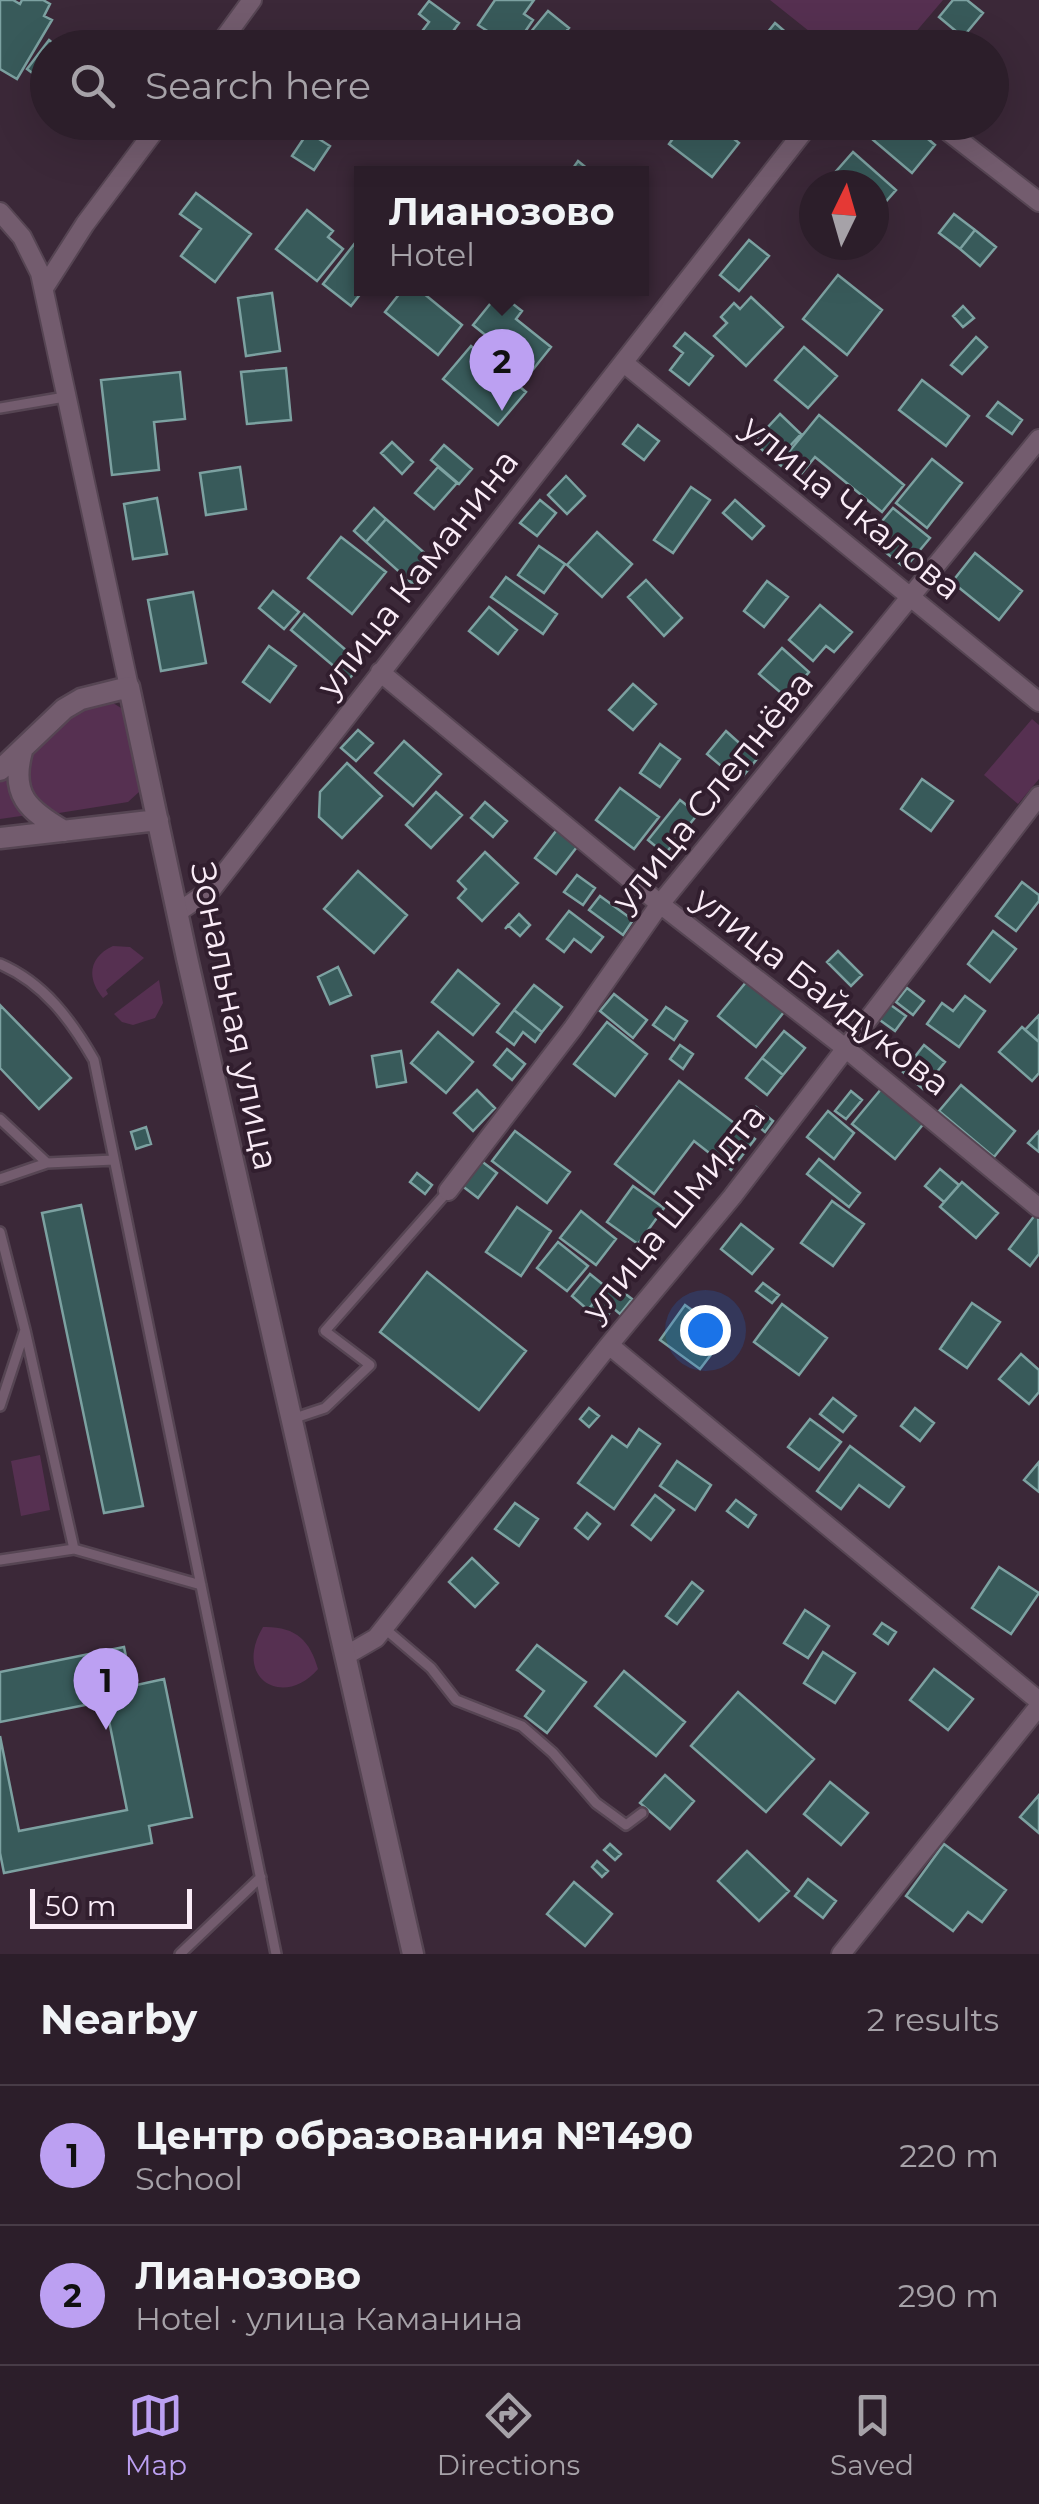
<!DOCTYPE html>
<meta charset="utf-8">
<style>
body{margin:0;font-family:Montserrat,sans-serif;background:#382b36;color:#f1f3f6}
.compass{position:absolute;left:799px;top:170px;width:90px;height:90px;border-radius:50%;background:#2c1e2a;box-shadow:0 10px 40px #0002;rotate:5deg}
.scale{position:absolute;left:30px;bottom:25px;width:162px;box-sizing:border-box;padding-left:10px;border:5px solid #faecf7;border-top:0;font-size:28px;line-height:35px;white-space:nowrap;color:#faecf7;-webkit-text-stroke:8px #311e2e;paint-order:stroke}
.you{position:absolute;left:705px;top:1330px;width:35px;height:35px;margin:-25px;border:8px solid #fff;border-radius:50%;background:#1a73e8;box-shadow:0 0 0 15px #1a73e833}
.badge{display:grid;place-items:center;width:65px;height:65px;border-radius:50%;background:#bca0f2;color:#111;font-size:32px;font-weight:700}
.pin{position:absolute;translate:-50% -82px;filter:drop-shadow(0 2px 5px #0008)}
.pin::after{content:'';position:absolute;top:52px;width:35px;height:30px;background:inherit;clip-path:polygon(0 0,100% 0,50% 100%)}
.popup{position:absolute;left:354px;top:166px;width:295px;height:130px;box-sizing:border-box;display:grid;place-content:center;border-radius:0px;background:#2c1e2a;filter:drop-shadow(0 2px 8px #0005);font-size:32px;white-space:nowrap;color:#a6a2a8}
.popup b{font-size:38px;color:#f1f3f6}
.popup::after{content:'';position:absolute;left:50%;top:100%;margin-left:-20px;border:20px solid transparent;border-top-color:#2c1e2a}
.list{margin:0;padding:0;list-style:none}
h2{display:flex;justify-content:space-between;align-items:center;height:130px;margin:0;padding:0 40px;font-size:42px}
h2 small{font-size:32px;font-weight:400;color:#a6a2a8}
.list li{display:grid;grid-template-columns:65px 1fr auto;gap:30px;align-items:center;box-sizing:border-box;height:140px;padding:0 40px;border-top:2px solid #483c47}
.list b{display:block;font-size:38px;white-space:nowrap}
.list p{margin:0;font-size:32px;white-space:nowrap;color:#a6a2a8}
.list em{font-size:32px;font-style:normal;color:#a6a2a8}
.icon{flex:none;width:55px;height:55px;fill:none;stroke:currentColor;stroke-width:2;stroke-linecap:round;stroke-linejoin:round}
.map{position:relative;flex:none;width:1039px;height:1954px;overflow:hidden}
.search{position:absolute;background:#2c1e2a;box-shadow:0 10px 40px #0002;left:30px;right:30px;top:30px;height:110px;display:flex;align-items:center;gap:25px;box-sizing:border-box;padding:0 35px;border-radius:55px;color:#a6a2a8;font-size:38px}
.sheet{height:410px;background:#2c1e2a}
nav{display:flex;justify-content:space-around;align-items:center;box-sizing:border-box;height:140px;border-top:2px solid #483c47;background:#2c1e2a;font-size:28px;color:#a6a2a8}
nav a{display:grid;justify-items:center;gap:5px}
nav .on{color:#bca0f2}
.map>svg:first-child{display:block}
.green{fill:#563051}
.building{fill:#385a5a;stroke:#7ca1a1;stroke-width:2.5}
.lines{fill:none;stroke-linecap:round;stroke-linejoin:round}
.service-casing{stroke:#564553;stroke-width:14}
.minor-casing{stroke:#564553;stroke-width:22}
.tertiary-casing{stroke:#564553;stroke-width:25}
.service{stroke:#735c6e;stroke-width:9}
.minor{stroke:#735c6e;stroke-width:18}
.tertiary{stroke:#735c6e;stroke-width:20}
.labels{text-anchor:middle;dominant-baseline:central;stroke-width:8;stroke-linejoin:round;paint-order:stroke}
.street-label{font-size:35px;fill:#faecf7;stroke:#311e2e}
</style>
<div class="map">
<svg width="1039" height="1954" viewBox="0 0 1039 1954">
<rect width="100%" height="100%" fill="#3b2838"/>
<!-- green -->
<path class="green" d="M770,0H943L903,47H858L849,41L844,47H829Z
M113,703L126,711L144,775L139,792L128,802L59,813L47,810C4,772 42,731 81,709C90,704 102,704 113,703Z
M1032,719L1039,725V779L1018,804L984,775Z
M7,775L10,794L28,815L0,819V782Z
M113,946L130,947L144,958L106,990L108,994L103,998C86,978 89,957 113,946Z
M159,980L163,1003L155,1018L133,1025L122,1022L114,1014Z
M40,1455L50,1510L21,1516L11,1461Z
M263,1627C295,1626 310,1640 318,1669C284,1709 232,1679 263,1627Z"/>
<!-- building -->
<path class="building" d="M0,0H13L20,4L22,0H43L50,4L44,16L52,20L17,79L0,69Z
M495,0H534L524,14L533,20L514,48L478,25Z
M953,0H967L983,13L963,37L939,17Z
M429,1L459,23L443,45L423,30L429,22L419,14Z
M548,11L569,28L552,48H536L525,39Z
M775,23L804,48H755Z
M922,34L940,48H912Z
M364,35L386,48H357Z
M49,40L56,46L48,48V58L35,75L27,69Z
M685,122H713L739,143L712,177L669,144Z
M852,122H908L935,145L912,173Z
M308,132L330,146L314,170L292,156Z
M853,152L896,190L874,215V185H824Z
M578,161L594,174H569Z
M196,193L251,234L215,282L181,256L201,229L180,214Z
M814,196V221L802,210Z
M307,210L333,231L328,237L343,249L317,281L276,249Z
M954,214L975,230L960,249L939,233Z
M975,230L996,247L980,266L960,249Z
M359,238L362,240V288H365L351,306L323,284Z
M749,240L769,256L739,291L720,275Z
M838,275L882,310L847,355L803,319Z
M404,288H417L462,325L438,355L385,312Z
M272,293L280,351L246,356L238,298Z
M499,293L522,311L516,319L551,347L531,372L473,325Z
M751,297L783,327L746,366L714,336L727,323L721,317L734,303L740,309Z
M963,306L974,318L963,327L953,316Z
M685,333L713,356L689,385L670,370L683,353L674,346Z
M976,337L987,347L962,374L951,365Z
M471,346L526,392L498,425L443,379Z
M804,347L837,376L808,408L775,380Z
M286,368L291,420L247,424L241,372Z
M180,372L185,419L154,422L159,470L112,475L101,380Z
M922,380L969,416L946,446L899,410Z
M998,402L1022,420L1012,434L987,416Z
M780,414L801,434L775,462L754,442Z
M819,415L904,485L882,512L815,457L797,479L779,464Z
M638,425L659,441L644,460L623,444Z
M392,442L413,462L402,474L381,453Z
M444,445L472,469L459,484L431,460Z
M932,459L962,483L927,528L896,503Z
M240,467L246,509L206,515L200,473Z
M438,467L457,483L434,509L415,493Z
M566,476L585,496L567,514L548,495Z
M691,487L710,500L673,553L654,540Z
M157,498L167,554L133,559L124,504Z
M540,500L556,513L537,536L520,523Z
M735,500L764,526L752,539L723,513Z
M374,508L386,519L366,542L354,531Z
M893,508L930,538L905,568L868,538Z
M386,519L436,563L415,586L366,542Z
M597,532L632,564L602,597L567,565Z
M341,537L386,572L352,614L308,578Z
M539,546L565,564L544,593L518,575Z
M975,553L1022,591L999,620L952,582Z
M506,577L557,614L543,634L491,597Z
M646,580L682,618L664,636L628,597Z
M767,581L788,597L764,627L744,611Z
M273,591L299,612L284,629L259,608Z
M193,592L206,663L161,671L148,600Z
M820,605L852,632L834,652L826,646L813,661L789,640Z
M489,607L517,630L498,654L469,631Z
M304,614L362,664L349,679L291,630Z
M269,646L296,666L270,702L243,682Z
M782,648L809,672L787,698L759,674Z
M633,684L656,704L633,730L609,710Z
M358,730L373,743L356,761L341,748Z
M726,731L757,759L739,781L707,754Z
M404,741L441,774L413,806L375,773Z
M660,744L680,759L660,787L640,773Z
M347,763L382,796L342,838L319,817L320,792Z
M922,779L953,801L931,831L901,809Z
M620,788L659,817L634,849L596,820Z
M436,792L462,815L431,848L406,825Z
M680,800L698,814L665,854L648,840Z
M485,802L507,821L493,837L471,818Z
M559,827L580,843L556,874L535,858Z
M485,852L518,883L482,921L458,898L466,889L458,881Z
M358,871L407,915L374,953L324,909Z
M577,875L595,888L583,905L564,892Z
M1022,882L1039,895V901L1016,931L996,916Z
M600,896L633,920L623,935L589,910Z
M569,911L603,937L591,952L574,939L564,952L547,939Z
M519,914L530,925L520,936L508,925L505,929Z
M993,931L1016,949L990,982L968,964Z
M838,951L862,975L851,986L827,962Z
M338,967L351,995L330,1004L318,977Z
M458,970L499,1004L473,1035L432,1002Z
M747,981L784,1012L756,1047L718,1016Z
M534,985L562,1007L542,1032L514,1010Z
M907,988L924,1001L913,1015L896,1002Z
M614,994L647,1020L633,1038L600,1011Z
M965,996L985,1011L959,1047L927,1024L942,1003L953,1011Z
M888,1003L906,1016L895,1031L877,1018Z
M0,1005L71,1078L39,1109L0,1068Z
M666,1007L687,1021L674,1040L653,1025Z
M514,1010L542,1032L535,1042L523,1032L514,1045L497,1032Z
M1039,1015V1042L1025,1030Z
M607,1022L647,1054L615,1096L574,1064Z
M1022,1027L1039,1042V1073L1032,1081L999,1052Z
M784,1031L805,1048L783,1075L762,1058Z
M438,1032L473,1062L446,1093L411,1063Z
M680,1045L693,1054L683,1069L670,1059Z
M924,1045L945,1062L923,1089L903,1072Z
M507,1049L525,1064L512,1080L494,1065Z
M401,1051L406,1082L377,1087L372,1056Z
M762,1058L783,1075L767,1095L746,1078Z
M679,1081L755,1139L731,1170L694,1141L654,1194L615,1164Z
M961,1085L1015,1131L994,1157L939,1111Z
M882,1088L925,1122L895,1159L852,1124Z
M477,1090L495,1108L473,1131L454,1113Z
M851,1091L862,1100L846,1119L835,1111Z
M756,1107L773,1121L765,1132L748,1118Z
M828,1111L854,1133L834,1159L807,1137Z
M146,1127L151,1144L136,1149L131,1132Z
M515,1131L570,1172L547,1203L492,1161Z
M1039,1131V1152L1028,1143Z
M819,1159L860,1193L849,1207L807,1174Z
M480,1160L497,1173L478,1198L461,1185Z
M940,1169L959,1185L944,1202L925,1186Z
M417,1173L432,1185L425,1194L410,1182Z
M962,1182L998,1213L976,1238L940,1207Z
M633,1186L664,1208L638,1244L607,1222Z
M832,1201L864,1224L833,1266L801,1243Z
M81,1205L143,1506L104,1513L42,1213Z
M517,1207L551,1231L521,1276L486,1252Z
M581,1211L616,1239L596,1265L560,1238Z
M1038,1211L1039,1254L1030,1266L1009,1249Z
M741,1224L773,1249L752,1274L721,1249Z
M558,1242L588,1266L567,1291L537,1268Z
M427,1272L526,1351L479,1410L380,1332Z
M590,1274L606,1287L588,1310L572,1296Z
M610,1282L632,1299L620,1314L613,1308L603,1322L588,1310Z
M763,1283L779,1295L772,1303L756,1291Z
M972,1303L1000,1322L967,1368L940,1349Z
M782,1304L827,1338L799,1375L754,1342Z
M685,1305L726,1335L700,1369L660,1340Z
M1021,1354L1039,1370V1392L1029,1404L999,1379Z
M833,1398L856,1416L843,1432L820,1414Z
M589,1408L599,1416L589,1427L580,1419Z
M915,1408L934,1423L920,1441L901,1426Z
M810,1419L841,1442L819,1470L788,1447Z
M639,1429L660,1444L614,1509L578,1483L612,1436L627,1447Z
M850,1446L904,1487L889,1507L859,1485L841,1509L817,1491Z
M677,1461L711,1485L695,1510L660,1486Z
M1039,1462V1492L1024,1480Z
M655,1495L674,1510L651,1540L632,1525Z
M736,1500L756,1515L748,1527L727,1511Z
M515,1503L538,1519L519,1546L495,1529Z
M587,1513L600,1524L588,1539L575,1528Z
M472,1558L498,1583L475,1607L449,1582Z
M999,1567L1039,1593L1011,1634L972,1608Z
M692,1582L703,1591L677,1624L666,1616Z
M805,1610L829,1626L808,1658L784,1643Z
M882,1623L896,1632L888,1644L874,1634Z
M537,1645L586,1682L547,1733L525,1716L544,1691L517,1670Z
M124,1647L132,1686L164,1679L192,1817L149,1826L152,1843L4,1873L0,1853V1736L19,1831L127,1810L105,1701L0,1722V1672Z
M823,1652L855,1673L835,1703L804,1683Z
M934,1669L973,1699L948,1730L910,1700Z
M624,1671L685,1722L656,1756L595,1706Z
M738,1692L814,1759L766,1812L691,1746Z
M665,1775L694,1801L670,1829L640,1803Z
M830,1782L868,1813L841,1845L804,1814Z
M1039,1795V1833L1020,1817Z
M610,1844L621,1854L615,1860L604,1850Z
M944,1844L1006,1890L982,1922L968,1912L953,1931L906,1896Z
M747,1851L789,1891L759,1921L718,1881Z
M597,1861L608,1871L602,1877L592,1867Z
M808,1879L836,1901L823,1918L795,1896Z
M574,1882L612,1914L585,1946L547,1914Z"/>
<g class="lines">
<!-- service casing -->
<g class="service-casing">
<path id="service" d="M0,408L65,397
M0,964C44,983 71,1020 94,1060L276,1954
M0,1119L47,1163L0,1179
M47,1163L114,1160
M0,1232L25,1330L0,1406
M25,1330L74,1549L201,1585
M292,1419L325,1408L370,1365L325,1331L448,1191
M0,1560L74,1549
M384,1628L431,1668L456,1700L522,1726L553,1753L596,1803L626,1825L642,1813
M180,1954L261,1877"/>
</g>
<!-- minor casing -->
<g class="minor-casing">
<path id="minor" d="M217,48L252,0
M936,122L1039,202
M0,212L22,237L40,273L129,687
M44,288L85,224L161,122
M624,363L1039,702
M380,672L660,904L844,1047L1039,1208
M178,912L212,889L811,122
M448,1191L573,1028L660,904L1039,439
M609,1345L1039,1701
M345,1656L376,1638L609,1345L732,1197L1039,796
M841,1954L1039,1706"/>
</g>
<!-- tertiary casing -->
<g class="tertiary-casing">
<path id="tertiary" d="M22,751C10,795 28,810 64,831
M0,770L64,709L81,699L129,687L187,958L413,1954
M0,838L158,820"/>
</g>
<!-- service -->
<use href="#service" class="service"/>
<!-- minor -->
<use href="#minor" class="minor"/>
<!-- tertiary -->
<use href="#tertiary" class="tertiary"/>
</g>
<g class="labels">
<!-- street labels -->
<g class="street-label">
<text transform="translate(852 507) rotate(39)">улица Чкалова</text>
<text transform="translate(417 573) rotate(-52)">улица Каманина</text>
<text transform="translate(712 791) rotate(-51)">улица Слепнёва</text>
<text transform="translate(822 991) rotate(38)">улица Байдукова</text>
<text transform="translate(235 1016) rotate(78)">Зональная улица</text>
<text transform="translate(673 1212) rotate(-51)">улица Шмидта</text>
</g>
</g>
</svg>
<svg class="compass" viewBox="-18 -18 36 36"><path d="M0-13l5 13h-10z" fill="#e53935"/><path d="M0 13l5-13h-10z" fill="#a6a2a8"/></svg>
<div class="scale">50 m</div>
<div class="you"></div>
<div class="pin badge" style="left:106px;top:1730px">1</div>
<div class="pin badge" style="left:502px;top:411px">2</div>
<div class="popup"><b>Лианозово</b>Hotel</div>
<div class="search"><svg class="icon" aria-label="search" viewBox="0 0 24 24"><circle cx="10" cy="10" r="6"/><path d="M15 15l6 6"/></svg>Search here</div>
</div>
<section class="sheet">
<h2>Nearby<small>2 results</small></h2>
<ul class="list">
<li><span class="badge">1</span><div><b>Центр образования №1490</b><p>School</p></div><em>220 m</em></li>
<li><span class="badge">2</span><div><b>Лианозово</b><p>Hotel · улица Каманина</p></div><em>290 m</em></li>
</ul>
</section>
<nav>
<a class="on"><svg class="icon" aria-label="map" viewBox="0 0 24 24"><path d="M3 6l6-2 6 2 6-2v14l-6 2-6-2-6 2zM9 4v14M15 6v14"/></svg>Map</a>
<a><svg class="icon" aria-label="directions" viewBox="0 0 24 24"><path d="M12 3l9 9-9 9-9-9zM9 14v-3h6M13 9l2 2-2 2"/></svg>Directions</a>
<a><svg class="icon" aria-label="saved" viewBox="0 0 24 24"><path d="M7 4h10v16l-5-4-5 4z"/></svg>Saved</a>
</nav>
